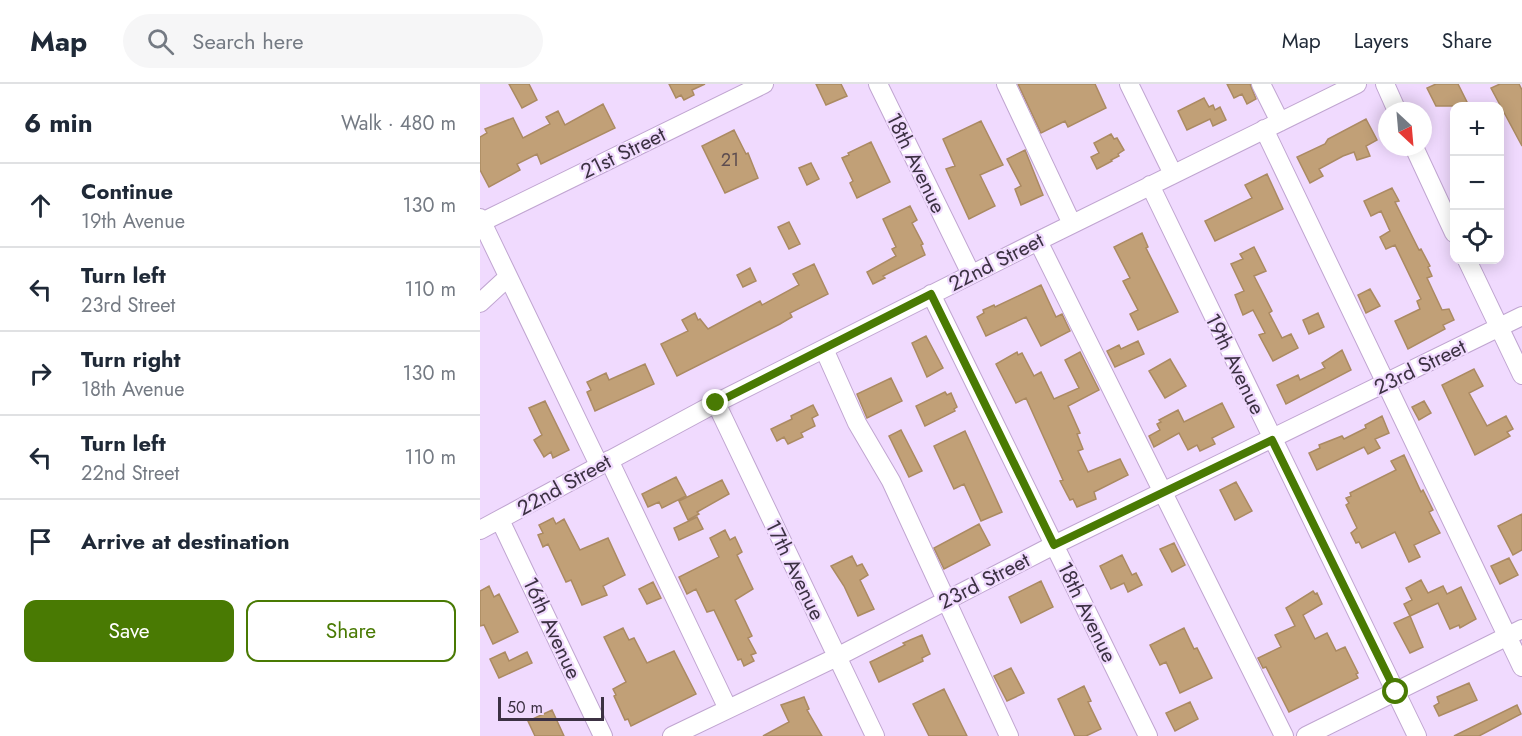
<!DOCTYPE html>
<meta charset="utf-8">
<style>
body{margin:0;font-family:Jost,sans-serif;background:#f6f6f7;color:#1f2937}
.controls{position:absolute;right:18px;top:18px;display:grid;overflow:hidden;border-radius:12px;box-shadow:0 3px 15px #0003}
.controls button{width:54px;height:54px;display:grid;place-items:center;padding:0;border:0;border-bottom:2px solid #e0e1e3;background:#fff;color:#1f2937;font:30px sans-serif}
.compass{position:absolute;left:898px;top:18px;width:54px;height:54px;border-radius:50%;background:#fff;box-shadow:0 3px 15px #0003;rotate:154deg}
.scale{position:absolute;left:18px;bottom:15px;width:106px;box-sizing:border-box;padding-left:6px;border:3px solid #3c3143;border-top:0;font-size:16px;line-height:21px;white-space:nowrap;color:#3c3143;-webkit-text-stroke:4px #f0dafe;paint-order:stroke}
.stop{position:absolute;width:18px;height:18px;margin:-14px;border:4px solid #497a03;border-radius:50%;background:#fff}
.stop.end{background:#497a03;border-color:#fff;box-shadow:0 2px 6px #0008}
.list{margin:0;padding:0;list-style:none}
h2{display:flex;justify-content:space-between;align-items:center;height:78px;margin:0;padding:0 24px;font-size:26px}
h2 small{font-size:20px;font-weight:400;color:#747a83}
.list li{display:grid;grid-template-columns:39px 1fr auto;gap:18px;align-items:center;box-sizing:border-box;height:84px;padding:0 24px;border-top:2px solid #e0e1e3}
.list b{display:block;font-size:22px;white-space:nowrap}
.list p{margin:0;font-size:20px;white-space:nowrap;color:#747a83}
.list em{font-size:20px;font-style:normal;color:#747a83}
.actions{display:flex;gap:12px;padding:18px 24px}
.actions a{flex:1;padding:14px 0;border:2px solid #497a03;border-radius:12px;text-align:center;font-size:21px;color:#497a03}
.actions .main{background:#497a03;color:#fff}
.icon{flex:none;width:33px;height:33px;fill:none;stroke:currentColor;stroke-width:2;stroke-linecap:round;stroke-linejoin:round}
.map{position:relative;flex:none;width:1042px;height:652px;overflow:hidden}
header{display:flex;align-items:center;gap:36px;box-sizing:border-box;height:84px;padding:0 30px;background:#fff;border-bottom:2px solid #e0e1e3}
header strong{font-size:28px}
nav{display:flex;gap:33px;margin-inline-start:auto;font-size:21px}
.search{width:420px;height:54px;background:#f6f6f7;display:flex;align-items:center;gap:15px;box-sizing:border-box;padding:0 21px;border-radius:33px;color:#747a83;font-size:22px}
main{display:flex}
aside{flex:1;background:#fff}
.map>svg:first-child{display:block}
.building{fill:#c1a077;stroke:#ab8a62;stroke-width:1.5}
.lines{fill:none;stroke-linecap:round;stroke-linejoin:round}
.minor-casing{stroke:#c0a5d1;stroke-width:20}
.minor{stroke:#fff;stroke-width:18}
.route{stroke:#497a03;stroke-width:8}
.labels{text-anchor:middle;dominant-baseline:central;stroke-width:4.5;stroke-linejoin:round;paint-order:stroke}
.number-label{font-size:18px;fill:#5d4d50}
.street-label{font-size:21px;fill:#3c3143;stroke:#f0dafe}
</style>
<header>
<strong>Map</strong>
<div class="search"><svg class="icon" aria-label="search" viewBox="0 0 24 24"><circle cx="10" cy="10" r="6"/><path d="M15 15l6 6"/></svg>Search here</div>
<nav><a>Map</a><a>Layers</a><a>Share</a></nav>
</header>
<main>
<aside>
<h2>6 min<small>Walk · 480 m</small></h2>
<ul class="list">
<li><svg class="icon" aria-label="ahead" viewBox="0 0 24 24"><path d="M12 20V5M6 11l6-6 6 6"/></svg><div><b>Continue</b><p>19th Avenue</p></div><em>130 m</em></li>
<li><svg class="icon" aria-label="left" viewBox="0 0 24 24"><path d="M17 20v-9H6M10 6l-5 5 5 5"/></svg><div><b>Turn left</b><p>23rd Street</p></div><em>110 m</em></li>
<li><svg class="icon" aria-label="right" viewBox="0 0 24 24"><path d="M7 20v-9h11M14 6l5 5-5 5"/></svg><div><b>Turn right</b><p>18th Avenue</p></div><em>130 m</em></li>
<li><svg class="icon" aria-label="left" viewBox="0 0 24 24"><path d="M17 20v-9H6M10 6l-5 5 5 5"/></svg><div><b>Turn left</b><p>22nd Street</p></div><em>110 m</em></li>
<li><svg class="icon" aria-label="arrive" viewBox="0 0 24 24"><path d="M6 21V4h12l-3 4 3 4H6"/></svg><div><b>Arrive at destination</b></div></li>
</ul>
<div class="actions"><a class="main">Save</a><a>Share</a></div>
</aside>
<div class="map">
<svg width="1042" height="652" viewBox="0 0 1042 652">
<rect width="100%" height="100%" fill="#f0dafe"/>
<!-- building -->
<path class="building" d="M29,0H49L57,16L42,24Z
M189,0H225L212,6L214,11L204,16L201,11L196,14Z
M336,0H361L367,12L346,21Z
M538,0H615L626,24L588,43L585,37L561,49Z
M747,0H770L776,15L767,20L762,10L754,14Z
M956,0H978L989,22H956L947,4Z
M1020,0H1039L1042,6V62L1011,4Z
M724,14L729,23L733,21L735,26L740,23L746,36L733,42L730,35L707,46L698,27Z
M123,20L135,44L61,80L57,70L37,80L40,86L9,103L0,86V53L7,49L5,45L33,34L43,54L70,40L66,33L78,27L85,41Z
M886,35L897,56L886,62L890,72L877,76L874,68L863,72L839,85L843,92L830,99L817,73L845,60L848,55Z
M501,37L523,81L500,91L515,122L489,135L466,85L475,82L463,55Z
M254,46L266,70L268,69L278,94L245,109L222,62Z
M631,50L634,55L637,54L644,66L638,70L639,72L631,76L632,77L617,85L611,73L619,69L614,59Z
M391,58L410,98L377,114L370,99L373,97L362,74L369,71L368,69Z
M545,66L563,111L541,121L535,105L541,102L527,75Z
M331,79L339,95L327,101L319,84Z
M787,90L803,125L735,157L725,137L772,114L765,101Z
M912,104L919,117L915,118L939,166L941,165L950,182L948,183L952,192L947,194L962,226L969,225L974,236L963,241L965,245L928,265L915,237L940,225L937,217L941,215L915,161L906,165L900,153L910,147L901,127L891,132L884,117Z
M430,122L437,136L432,139L443,160L441,161L445,171L403,192L405,194L393,200L387,188L416,172L412,165L416,163L403,135Z
M309,138L320,160L309,165L298,143Z
M662,149L668,163L666,164L698,228L658,246L650,230L658,226L643,197L650,194L634,163Z
M774,163L786,187L774,192L792,227L789,229L802,254L811,250L818,264L793,277L779,251L785,249L773,226L763,231L755,211L764,207L751,180L763,175L760,170Z
M334,180L348,210L310,229L312,233L300,240L197,292L181,260L208,247L202,236L215,229L218,236L220,235L228,245L280,217L282,221L319,201L313,190Z
M270,184L276,197L263,203L257,191Z
M561,201L576,233L582,230L590,247L561,262L546,233L506,252L497,233L504,229L503,226L514,221L515,223Z
M890,205L900,222L886,229L878,211Z
M838,229L844,243L829,250L823,236Z
M446,252L463,284L447,293L432,259Z
M658,257L664,270L635,283L627,267L639,261L641,265Z
M862,266L871,286L806,320L797,301L818,291L820,296L845,284L842,279Z
M537,268L538,271L542,269L554,292L561,288L574,315L599,304L585,276L600,268L619,306L588,322L600,349L597,350L603,365L598,367L608,388L640,375L648,391L614,408L616,415L597,423L593,415L590,416L580,397L583,396L546,314L536,319L516,280Z
M690,275L706,302L685,314L669,287Z
M165,280L174,300L115,327L107,308L111,306L107,298L126,289L129,296Z
M994,285L1003,302L989,309L1007,342L1026,332L1033,345L1027,348L1030,352L995,371L962,301Z
M411,294L422,317L387,334L377,310Z
M465,308L467,311L471,309L477,323L474,325L475,327L445,342L436,322Z
M65,317L89,366L73,374L71,368L64,373L54,356L62,351L49,324Z
M944,317L951,329L939,336L932,323Z
M742,319L754,343L732,354L735,360L720,367L717,361L708,366L699,349L674,363L669,352L680,346L677,340L681,338L679,336L698,326L704,338Z
M333,321L338,331L332,334L335,342L321,349L323,353L308,360L304,353L297,357L291,345L312,335L311,332Z
M902,332L909,349L895,355L900,364L888,370L884,363L837,386L829,369L840,364L839,361L862,352L864,355L886,344L885,341Z
M421,346L442,387L429,393L409,352Z
M485,347L522,428L501,437L484,400L474,405L454,362Z
M924,371L941,408L943,406L953,426L949,428L960,449L934,461L940,473L929,478L915,448L882,464L879,458L876,459L871,449L877,444L866,421L869,419L866,414L871,412L870,409L916,386L911,377Z
M196,393L206,412L182,424L179,418L168,423L162,410Z
M242,396L249,410L217,428L219,430L208,436L199,417Z
M756,398L772,427L755,436L740,406Z
M1042,430V466L1033,471L1018,442Z
M217,433L223,445L199,456L194,444Z
M73,434L76,440L84,435L100,466L128,454L145,491L123,502L127,511L102,521L91,496L86,498L68,460L63,463L58,451L63,449L59,441Z
M499,440L510,461L464,485L454,464Z
M245,446L250,456L255,453L262,468L257,471L273,505L255,516L272,552L268,554L276,569L271,571L274,577L264,582L261,575L258,576L234,526L227,528L216,505L207,510L199,493L239,473L230,454Z
M694,459L705,481L692,488L680,465Z
M642,471L652,491L656,489L662,501L648,508L644,499L631,505L620,482Z
M372,472L377,482L382,480L388,491L380,496L394,525L378,532L364,502L351,482Z
M1029,474L1038,491L1020,500L1011,482Z
M941,496L948,509L963,502L967,510L981,503L996,535L980,544L979,541L970,545L958,519L930,532L943,563L930,569L914,539L930,532L924,520L932,516L926,504Z
M561,497L573,523L541,539L529,513Z
M173,498L181,514L167,520L159,505Z
M9,502L14,513L19,510L38,548L13,560L4,541L0,542V507Z
M833,507L835,510L837,509L842,520L823,531L835,555L847,549L856,567L865,563L878,589L876,590L878,594L809,628L786,583L783,584L778,574L801,563L795,551L815,542L806,524Z
M143,544L149,556L154,554L167,579L194,567L216,610L151,642L148,635L145,636L134,612L136,611L133,605L146,598L124,553Z
M704,544L714,565L717,564L732,594L700,609L686,578L680,581L670,561Z
M442,551L450,570L442,574L443,577L399,598L390,578L425,561L423,559Z
M25,568L29,577L47,568L52,579L19,594L10,575Z
M531,584L544,609L527,617L514,592Z
M989,599L997,616L959,632L954,622L959,619L957,613Z
M604,602L611,617L608,618L621,645L606,652H595L578,615Z
M464,605L487,652H449L433,620Z
M324,613L329,625L327,626L342,652H283L309,638L301,621Z
M710,618L718,635L695,647L686,629Z
M1037,621L1041,630L999,652H974Z
M72,626L84,652H55L48,637Z"/>
<g class="lines">
<!-- minor casing -->
<g class="minor-casing">
<path id="minor" d="M398,0L491,190
M526,0L592,140
M649,0L693,90
M781,0L800,38
M905,0L917,27
M784,45L1042,583
M934,63L974,149
M670,101L937,652
M0,134L119,381
M2,138L284,0
M558,157L804,652
M987,176L1042,291
M451,210L668,652
M0,219L28,193
M344,265L377,339L411,397L529,652
M236,319L395,652
M129,376L248,625
M20,436L123,652
M0,446L236,319L558,157L877,0
M192,652L357,573L574,461L1042,232
M826,652L1042,545"/>
</g>
<!-- minor -->
<use href="#minor" class="minor"/>
</g>
<g class="lines">
<!-- route -->
<path class="route" d="M236,319L451,210L574,461L792,356L916,608"/>
</g>
<g class="labels">
<!-- number labels -->
<g class="number-label">
<text x="250" y="76">21</text>
</g>
<!-- street labels -->
<g class="street-label">
<text transform="translate(143 69) rotate(-26)">21st Street</text>
<text transform="translate(436 79) rotate(64)">18th Avenue</text>
<text transform="translate(516 178) rotate(-27)">22nd Street</text>
<text transform="translate(755 280) rotate(64)">19th Avenue</text>
<text transform="translate(940 283) rotate(-26)">23rd Street</text>
<text transform="translate(84 401) rotate(-29)">22nd Street</text>
<text transform="translate(315 486) rotate(64)">17th Avenue</text>
<text transform="translate(504 497) rotate(-27)">23rd Street</text>
<text transform="translate(607 528) rotate(64)">18th Avenue</text>
<text transform="translate(72 544) rotate(65)">16th Avenue</text>
</g>
</g>
</svg>
<div class="controls">
<button>+</button>
<button>−</button>
<button><svg class="icon" aria-label="locate" viewBox="0 0 24 24"><circle cx="12" cy="12" r="6"/><path d="M12 2v4M12 18v4M2 12h4M18 12h4"/></svg></button>
</div>
<svg class="compass" viewBox="-18 -18 36 36"><path d="M0-13l5 13h-10z" fill="#e53935"/><path d="M0 13l5-13h-10z" fill="#747a83"/></svg>
<div class="scale">50 m</div>
<div class="stop" style="left:916px;top:608px"></div>
<div class="stop end" style="left:236px;top:319px"></div>
</div>
</main>
